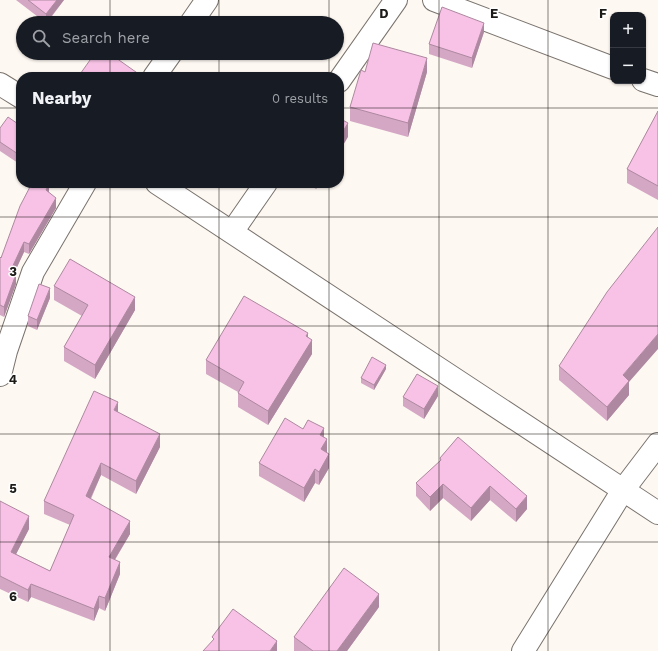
<!DOCTYPE html>
<meta charset="utf-8">
<style>
body{margin:0;font-family:"Work Sans",sans-serif;background:#20242c;color:#f1f3f6}
.controls{position:absolute;right:12px;top:12px;display:grid;overflow:hidden;border-radius:8px;box-shadow:0 1px 3px #0004}
.controls button{width:36px;height:36px;display:grid;place-items:center;padding:0;border:0;border-bottom:1px solid #363941;background:#171b24;color:#f1f3f6;font:20px sans-serif}
.list{margin:0;padding:0;list-style:none}
h2{display:flex;justify-content:space-between;align-items:center;height:52px;margin:0;padding:0 16px;font-size:17px}
h2 small{font-size:13px;font-weight:400;color:#9ea1a6}
.icon{flex:none;width:22px;height:22px;fill:none;stroke:currentColor;stroke-width:2;stroke-linecap:round;stroke-linejoin:round}
.map{position:relative;flex:none;width:658px;height:651px;overflow:hidden}
.search{position:absolute;background:#171b24;box-shadow:0 1px 3px #0004;left:16px;top:16px;width:328px;height:44px;display:flex;align-items:center;gap:10px;box-sizing:border-box;padding:0 14px;border-radius:22px;color:#9ea1a6;font-size:15px}
.panel{position:absolute;background:#171b24;box-shadow:0 1px 3px #0004;left:16px;top:72px;width:328px;height:116px;border-radius:16px}
.map>svg:first-child{display:block}
.lines{fill:none;stroke-linecap:round;stroke-linejoin:round}
.minor-casing{stroke:#7a736d;stroke-width:24}
.tertiary-casing{stroke:#7a736d;stroke-width:24}
.minor{stroke:#fff;stroke-width:22}
.tertiary{stroke:#fff;stroke-width:22}
.wall{fill:#d4a7c5}
.shaded-wall{fill:#ad88a0}
.building{fill:#f7c2e5;stroke:#ad88a0}
.grid{fill:none;stroke:#1d1b18;stroke-width:1;stroke-opacity:0.55}
.grid-label{font-size:13px;text-anchor:middle;font-weight:bold;fill:#1d1b18;stroke:#fff;stroke-width:3;stroke-linejoin:round;paint-order:stroke}
</style>
<div class="map">
<svg width="658" height="651" viewBox="0 0 658 651">
<rect width="100%" height="100%" fill="#fef8f2"/>
<g class="lines">
<!-- minor casing -->
<g class="minor-casing">
<path id="minor" d="M434,0L613,68
M191,23L207,0
M154,77L171,53
M643,80L658,85
M339,81L396,0
M232,232L266,183
M0,375L6,351L33,272L85,183
M523,651L623,490L658,444"/>
</g>
<!-- tertiary casing -->
<g class="tertiary-casing">
<path id="tertiary" d="M0,84L21,97
M157,183L658,513"/>
</g>
<!-- minor -->
<use href="#minor" class="minor"/>
<!-- tertiary -->
<use href="#tertiary" class="tertiary"/>
</g>
<!-- wall -->
<path class="wall" d="M16,0H64L47,23H46Z
M484,32L472,68L429,54V44Z
M365,72H427L408,137L350,121V107Z
M658,111V200L627,183V169Z
M21,126V165L0,151V128Z
M48,183H50L49,184V193L56,208L29,254L24,252L14,274L16,284L4,317L0,315V257L1,258Z
M307,183H320L316,189Z
M54,286L135,310L95,379L64,361V347L82,316L54,300Z
M50,298L37,330L28,326V316Z
M308,338L312,354L268,425L238,407V392L206,374V360Z
M559,366L629,382V395L607,421L559,380Z
M386,369L374,390L361,383V378Z
M438,396L424,419L403,406V397Z
M118,412L160,447L136,494L101,475L91,499L130,534L115,560L120,574L105,611L99,608L94,621L31,597L28,602L0,589V501L29,529L16,554L50,571L70,525L44,514V501Z
M303,429L324,437L329,468L319,485L315,483L304,502L259,476V463Z
M458,437L527,509L516,522L490,500L471,521L443,498L430,511L416,496V483L440,462V458Z
M379,607L347,651H294V637Z"/>
<!-- shaded-wall -->
<path class="shaded-wall" d="M57,0H64L46,23V14Z
M484,23V32L472,68V58Z
M427,58V72L408,137V123Z
M348,123V137L339,152V138Z
M316,183H320L316,189Z
M49,184V194L46,190Z
M56,198V208L29,254V244Z
M24,242V252L10,282V272Z
M16,274V284L4,317V307Z
M50,288V298L37,330V320Z
M135,297V310L95,379V365Z
M308,333V346L312,340V354L268,425V411L306,336Z
M658,334V349L629,382V395L607,421V407L623,375Z
M386,365V369L374,390V385Z
M438,386V396L424,419V409Z
M118,402V415L114,410Z
M324,428V442L320,435Z
M160,434V447L136,494V481Z
M327,439V453L321,449Z
M329,454V468L319,485V472Z
M101,463V475L86,508V496Z
M315,469V483L304,502V488Z
M443,484V498L430,511V497Z
M490,486V500L471,521V508Z
M527,496V509L516,522V509Z
M29,516V529L11,564V552Z
M130,521V534L109,569V557Z
M120,562V574L105,611V598Z
M31,584V597L28,602V590Z
M379,594V607L347,651H337Z
M99,596V608L94,621V609Z
M277,641V651H270Z"/>
<!-- building -->
<path class="building" d="M28,0H57L46,14Z
M442,7L484,23L472,58L429,44Z
M373,43L427,58L408,123L350,107L361,70L365,72Z
M95,53H109L143,77H78Z
M658,111V186L627,169Z
M8,117L21,126V156L0,142V128Z
M339,118L348,123L339,138Z
M32,183H47L49,184L46,190L56,198L29,244L24,242L10,272L16,274L4,307L0,305V257L1,258L20,206Z
M658,227V334L623,375L629,381L607,407L559,366L607,292Z
M70,259L135,297L95,365L64,347L88,305L54,286Z
M39,284L50,288L37,320L28,316Z
M244,296L308,333L306,336L312,340L268,411L238,393L244,382L206,360Z
M372,357L386,365L374,385L361,378Z
M417,374L438,386L424,409L403,397Z
M94,391L118,402L114,410L160,434L136,481L101,463L86,496L130,521L109,557L120,562L105,598L99,596L94,609L31,584L28,590L0,576V501L29,516L11,552L50,571L74,515L44,501Z
M285,418L303,429L308,420L324,428L320,435L327,439L321,449L329,454L319,472L315,469L304,488L259,463Z
M458,437L527,496L516,509L490,486L471,508L443,484L430,497L416,483L441,460L440,458Z
M344,568L379,594L337,651H313L294,637Z
M233,609L277,641L270,651H203L214,639L212,637Z"/>
<!-- grid -->
<path class="grid" d="M110,0V23M219,0V23M329,0V23M439,0V651M548,0V651M110,53V77M219,53V77M329,53V77M0,108H21M339,108H658M110,183V651M219,183V651M329,183V651M0,217H658M0,326H658M0,434H658M0,542H658"/>
<g class="grid-label">
<text x="384" y="18">D</text>
<text x="494" y="18">E</text>
<text x="603" y="18">F</text>
<text x="13" y="276">3</text>
<text x="13" y="384">4</text>
<text x="13" y="493">5</text>
<text x="13" y="601">6</text>
</g>
</svg>
<div class="controls">
<button>+</button>
<button>−</button>
</div>
<div class="search"><svg class="icon" aria-label="search" viewBox="0 0 24 24"><circle cx="10" cy="10" r="6"/><path d="M15 15l6 6"/></svg>Search here</div>
<section class="panel">
<h2>Nearby<small>0 results</small></h2>
<ul class="list">
</ul>
</section>
</div>
